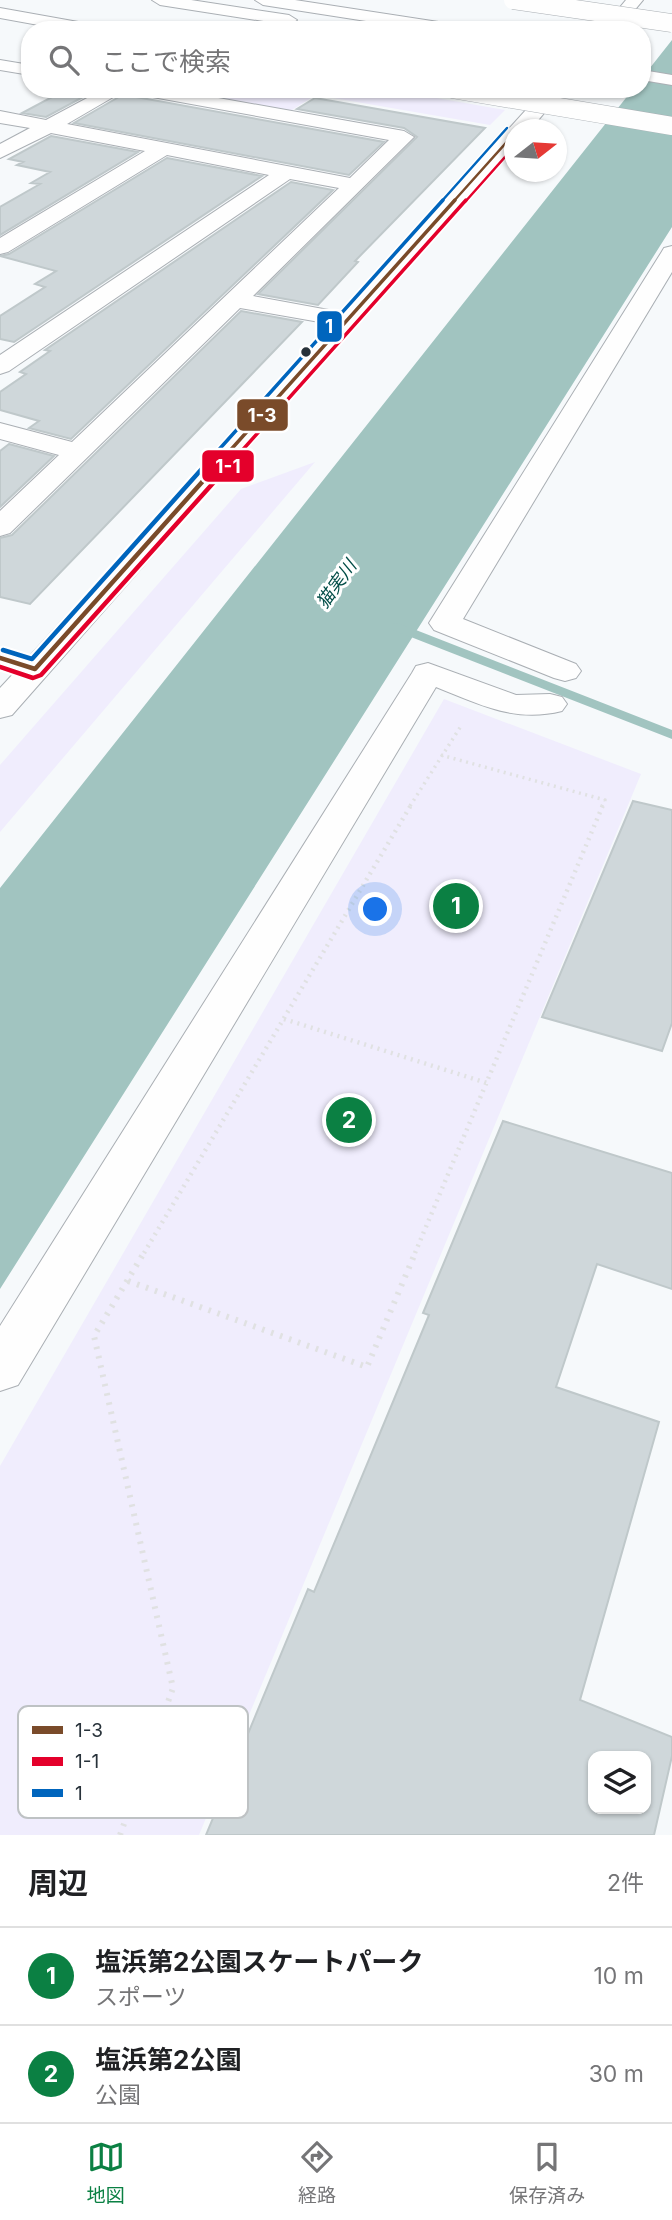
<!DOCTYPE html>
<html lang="ja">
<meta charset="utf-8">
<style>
body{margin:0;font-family:Inter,"Noto Sans JP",sans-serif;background:#f6f6f6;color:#202124}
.controls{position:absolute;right:21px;bottom:21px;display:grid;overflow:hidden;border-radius:14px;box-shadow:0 2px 5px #0004}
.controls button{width:63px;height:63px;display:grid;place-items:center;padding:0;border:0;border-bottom:2px solid #e0e0e0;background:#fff;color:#202124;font:35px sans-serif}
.compass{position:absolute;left:504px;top:119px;width:63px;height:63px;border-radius:50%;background:#fff;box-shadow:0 2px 5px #0004;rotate:73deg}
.you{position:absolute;left:376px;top:910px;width:24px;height:24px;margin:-18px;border:5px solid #fff;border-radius:50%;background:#1a73e8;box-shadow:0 0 0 10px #1a73e833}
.badge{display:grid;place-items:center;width:46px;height:46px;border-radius:50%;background:#0b8043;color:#fff;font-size:23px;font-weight:700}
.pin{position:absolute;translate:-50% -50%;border:4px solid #fff;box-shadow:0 2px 7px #0006}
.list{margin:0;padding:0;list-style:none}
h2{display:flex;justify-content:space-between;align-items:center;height:91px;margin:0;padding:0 28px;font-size:30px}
h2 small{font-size:23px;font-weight:400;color:#757577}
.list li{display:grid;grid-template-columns:46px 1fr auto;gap:21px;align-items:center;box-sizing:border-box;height:98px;padding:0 28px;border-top:2px solid #e0e0e0}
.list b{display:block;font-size:26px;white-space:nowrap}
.list p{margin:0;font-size:23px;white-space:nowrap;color:#757577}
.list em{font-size:23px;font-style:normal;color:#757577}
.icon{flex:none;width:38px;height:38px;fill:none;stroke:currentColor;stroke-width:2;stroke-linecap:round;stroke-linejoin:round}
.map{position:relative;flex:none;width:672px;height:1835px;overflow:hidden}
.search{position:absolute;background:#fff;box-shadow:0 2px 5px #0004;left:21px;right:21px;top:21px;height:77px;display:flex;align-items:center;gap:18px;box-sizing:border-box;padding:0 24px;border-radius:28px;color:#757577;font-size:26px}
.sheet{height:287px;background:#fff}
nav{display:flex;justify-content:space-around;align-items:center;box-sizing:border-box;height:98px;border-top:2px solid #e0e0e0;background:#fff;font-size:19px;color:#757577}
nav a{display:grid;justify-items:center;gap:4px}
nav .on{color:#0b8043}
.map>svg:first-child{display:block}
.green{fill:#f0edfd}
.water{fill:#a1c4c0}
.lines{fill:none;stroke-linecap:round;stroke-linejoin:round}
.stream{fill:#a1c4c0;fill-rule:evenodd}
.building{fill:#cfd7da;stroke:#bfc8ca;stroke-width:2;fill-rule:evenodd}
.street-casing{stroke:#aaafb4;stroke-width:2}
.secondary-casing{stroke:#aaafb4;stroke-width:2}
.highway-casing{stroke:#aaafb4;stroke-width:2}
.path-far2{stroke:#e0e1e2;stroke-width:3.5;stroke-dasharray:2 4.5;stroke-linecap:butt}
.path-far1{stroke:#e0e1e2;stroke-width:4.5;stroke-dasharray:2 5;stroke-linecap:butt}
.path{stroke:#e0e1e2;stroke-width:6;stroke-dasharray:2.5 7;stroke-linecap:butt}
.street{fill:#fefefe;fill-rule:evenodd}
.secondary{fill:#fefefe;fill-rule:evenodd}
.highway{fill:#fefefe;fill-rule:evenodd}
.highway-bridge-casing{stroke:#aaafb4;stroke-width:19;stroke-linecap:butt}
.highway-bridge{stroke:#fefefe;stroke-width:18}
.bus-1-far2-casing{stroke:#fff;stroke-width:5}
.bus-1-far1-casing{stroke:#fff;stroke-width:7}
.bus-1-casing{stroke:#fff;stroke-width:9}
.bus-2-far2-casing{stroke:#fff;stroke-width:5}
.bus-2-far1-casing{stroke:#fff;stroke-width:7}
.bus-2-casing{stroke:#fff;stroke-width:9}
.bus-3-far2-casing{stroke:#fff;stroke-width:5}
.bus-3-far1-casing{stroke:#fff;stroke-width:7}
.bus-3-casing{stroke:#fff;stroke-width:9}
.bus-1-far2{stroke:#7a4b2a;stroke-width:2.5}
.bus-1-far1{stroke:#7a4b2a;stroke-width:3.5}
.bus-1{stroke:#7a4b2a;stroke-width:4.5}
.bus-2-far2{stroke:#e4002b;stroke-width:2.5}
.bus-2-far1{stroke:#e4002b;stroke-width:3.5}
.bus-2{stroke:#e4002b;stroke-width:4.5}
.bus-3-far2{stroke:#0065bd;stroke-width:2.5}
.bus-3-far1{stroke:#0065bd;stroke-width:3.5}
.bus-3{stroke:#0065bd;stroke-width:4.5}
.bus-dot{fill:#28323a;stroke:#fff;stroke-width:2.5}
.labels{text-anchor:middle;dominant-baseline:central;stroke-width:6;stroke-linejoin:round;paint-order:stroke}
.far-water-label{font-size:18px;font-style:italic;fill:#024d47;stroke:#fff}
.key{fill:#fff;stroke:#bec2c4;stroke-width:2}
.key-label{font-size:19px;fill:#28323a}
.line-badge{stroke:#fff;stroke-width:2.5}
.badge-label{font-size:19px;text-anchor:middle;font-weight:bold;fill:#fff}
</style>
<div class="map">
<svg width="672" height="1835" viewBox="0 0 672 1835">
<rect width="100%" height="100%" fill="#f6f9fb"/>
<!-- green -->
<path class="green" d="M156,89H385L505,110L490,125L316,95L287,113Z
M315,462L0,832V765L241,489Z
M444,699L641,774L199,1835H0V1466Z"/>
<!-- water -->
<path class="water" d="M672,40V227L0,1289V888L633,89H642V78Z"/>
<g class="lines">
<!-- stream -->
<path class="stream" d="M398,623L672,730V739L393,630V624Z"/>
</g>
<!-- building -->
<path class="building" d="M67,89H98L46,117L22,113Z
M124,94L136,97L384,142L349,175L74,123Z
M315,98L485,128L355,261L358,262L318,305L258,294L417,137L404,128L297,109Z
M51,136L138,152L0,235V207L40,184L31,183L50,172L17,165L23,162L9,159Z
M167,158L262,176L14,342L0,339V316L45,287L35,284L56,271L0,256L9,254Z
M291,182L333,190L71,439L29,428L39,421L0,410V392L26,374L20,372L50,351L45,350Z
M241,311L302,322L30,604L0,597V538L12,535Z
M9,444L54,456L0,507V451Z
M633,801L672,810V1023L662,1051L542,1017Z
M503,1121L672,1173V1289L597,1264L556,1387L659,1422L580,1700L672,1737V1756L654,1835H206L308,1589L314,1592L429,1315L423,1313ZM593,1756H646V1809H593Z"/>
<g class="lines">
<!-- street casing -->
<g class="street-casing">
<path id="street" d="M0,60L30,65V75L0,70Z
M104,89H127L67,124L350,178L389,140L136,94L127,89H168L404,131L414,137L253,296L356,315L360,320L356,325L348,327L240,308L10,533L0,536V511L59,455L0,439V423L72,442L339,188L290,179L9,371L0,374V355L269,175L167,155L8,252L0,254V238L145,151L51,133L0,158V144L30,128L0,123V111L46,120Z
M672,246V272L463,619L576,664L581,671L576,678L565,681L554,678L434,630L429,623L661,253L664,248Z
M428,663L516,695L550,694L562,697L567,704L562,711C514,723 479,704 436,687L18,1385L0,1391V1326L412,673L416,666Z"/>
</g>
<!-- secondary casing -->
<g class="secondary-casing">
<path id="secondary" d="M626,0H643L618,30H601Z
M545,89H564L530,130H514V145L12,715L0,718V688L14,673L0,668V648L29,657Z"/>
</g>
<!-- highway casing -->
<g class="highway-casing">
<path id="highway" d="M152,0H191L289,15L297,20L289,25L160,5Z
M255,0H295L458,25L466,30H424L263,5Z
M0,8L95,25L103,30H66L0,18Z
M642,70L672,75V85L642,80Z"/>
</g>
<!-- path-far2 -->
<path class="path-far2" d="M441,755L605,800L602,806
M410,806L461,726"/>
<!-- path-far1 -->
<path class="path-far1" d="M284,1019L487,1083
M144,1253L411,805
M415,1253L603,805"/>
<!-- path -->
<path class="path" d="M128,1281L367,1367L416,1251
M120,1835L173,1688L94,1336L145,1251"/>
<!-- street -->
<use href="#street" class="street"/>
<!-- secondary -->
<use href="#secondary" class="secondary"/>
<!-- highway -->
<use href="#highway" class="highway"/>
<!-- highway-bridge casing -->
<g class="highway-bridge-casing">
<path id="highway-bridge" d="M513,0L672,23
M452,89L672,126"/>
</g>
<!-- highway-bridge -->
<use href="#highway-bridge" class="highway-bridge"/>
<!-- bus-1-far2 casing -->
<g class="bus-1-far2-casing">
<path id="bus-1-far2" d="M453,202L514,134"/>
</g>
<!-- bus-1-far1 casing -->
<g class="bus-1-far1-casing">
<path id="bus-1-far1" d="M218,464L455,200"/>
</g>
<!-- bus-1 casing -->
<g class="bus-1-casing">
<path id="bus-1" d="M0,658L35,669L220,462"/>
</g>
<!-- bus-2-far2 casing -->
<g class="bus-2-far2-casing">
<path id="bus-2-far2" d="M465,202L514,147"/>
</g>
<!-- bus-2-far1 casing -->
<g class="bus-2-far1-casing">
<path id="bus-2-far1" d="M230,464L466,200"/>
</g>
<!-- bus-2 casing -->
<g class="bus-2-casing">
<path id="bus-2" d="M0,667L33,678L41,675L232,462"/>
</g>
<!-- bus-3-far2 casing -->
<g class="bus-3-far2-casing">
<path id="bus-3-far2" d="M441,202L507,128"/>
</g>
<!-- bus-3-far1 casing -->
<g class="bus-3-far1-casing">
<path id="bus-3-far1" d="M206,464L443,200"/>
</g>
<!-- bus-3 casing -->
<g class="bus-3-casing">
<path id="bus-3" d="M3,650L32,659L208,462"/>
</g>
<!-- bus-1-far2 -->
<use href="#bus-1-far2" class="bus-1-far2"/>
<!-- bus-1-far1 -->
<use href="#bus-1-far1" class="bus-1-far1"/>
<!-- bus-1 -->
<use href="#bus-1" class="bus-1"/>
<!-- bus-2-far2 -->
<use href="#bus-2-far2" class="bus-2-far2"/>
<!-- bus-2-far1 -->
<use href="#bus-2-far1" class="bus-2-far1"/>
<!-- bus-2 -->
<use href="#bus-2" class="bus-2"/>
<!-- bus-3-far2 -->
<use href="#bus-3-far2" class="bus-3-far2"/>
<!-- bus-3-far1 -->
<use href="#bus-3-far1" class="bus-3-far1"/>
<!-- bus-3 -->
<use href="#bus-3" class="bus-3"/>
</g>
<!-- markers -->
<circle class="bus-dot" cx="306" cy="352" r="6"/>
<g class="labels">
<!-- far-water labels -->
<g class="far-water-label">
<text transform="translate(336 584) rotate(-54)">猫実川</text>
</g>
</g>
<!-- legend -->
<rect x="18" y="1706" width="230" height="112" rx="10" class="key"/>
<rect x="32" y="1726" width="31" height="8" fill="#7a4b2a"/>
<rect x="32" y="1757" width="31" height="9" fill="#e4002b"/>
<rect x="32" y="1789" width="31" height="8" fill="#0065bd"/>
<g class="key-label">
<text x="75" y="1737">1-3</text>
<text x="75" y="1768">1-1</text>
<text x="75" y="1800">1</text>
</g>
<g class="line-badge">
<rect x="316" y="310" width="27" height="33" rx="7" fill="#0065bd"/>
<rect x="236" y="398" width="53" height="34" rx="7" fill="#7a4b2a"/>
<rect x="201" y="449" width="54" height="34" rx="7" fill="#e4002b"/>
</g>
<g class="badge-label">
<text x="329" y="333">1</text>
<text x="262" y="422">1-3</text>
<text x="228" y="473">1-1</text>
</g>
</svg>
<div class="controls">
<button><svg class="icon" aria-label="layers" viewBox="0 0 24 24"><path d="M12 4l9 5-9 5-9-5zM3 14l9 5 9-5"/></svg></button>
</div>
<svg class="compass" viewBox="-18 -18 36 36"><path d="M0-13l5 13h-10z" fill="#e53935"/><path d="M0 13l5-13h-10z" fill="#757577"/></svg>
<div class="you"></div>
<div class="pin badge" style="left:456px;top:906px">1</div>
<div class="pin badge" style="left:349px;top:1120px">2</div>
<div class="search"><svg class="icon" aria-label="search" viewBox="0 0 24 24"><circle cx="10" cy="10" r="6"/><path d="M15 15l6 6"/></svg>ここで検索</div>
</div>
<section class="sheet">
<h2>周辺<small>2件</small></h2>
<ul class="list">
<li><span class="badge">1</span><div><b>塩浜第2公園スケートパーク</b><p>スポーツ</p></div><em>10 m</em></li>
<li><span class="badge">2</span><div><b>塩浜第2公園</b><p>公園</p></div><em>30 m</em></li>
</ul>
</section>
<nav>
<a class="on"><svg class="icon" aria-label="map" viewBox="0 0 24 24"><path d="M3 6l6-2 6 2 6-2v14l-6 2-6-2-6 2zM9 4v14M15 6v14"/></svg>地図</a>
<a><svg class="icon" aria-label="directions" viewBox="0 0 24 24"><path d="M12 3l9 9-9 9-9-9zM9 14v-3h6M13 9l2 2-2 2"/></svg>経路</a>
<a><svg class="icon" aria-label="saved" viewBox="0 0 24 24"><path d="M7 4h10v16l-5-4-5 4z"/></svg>保存済み</a>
</nav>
